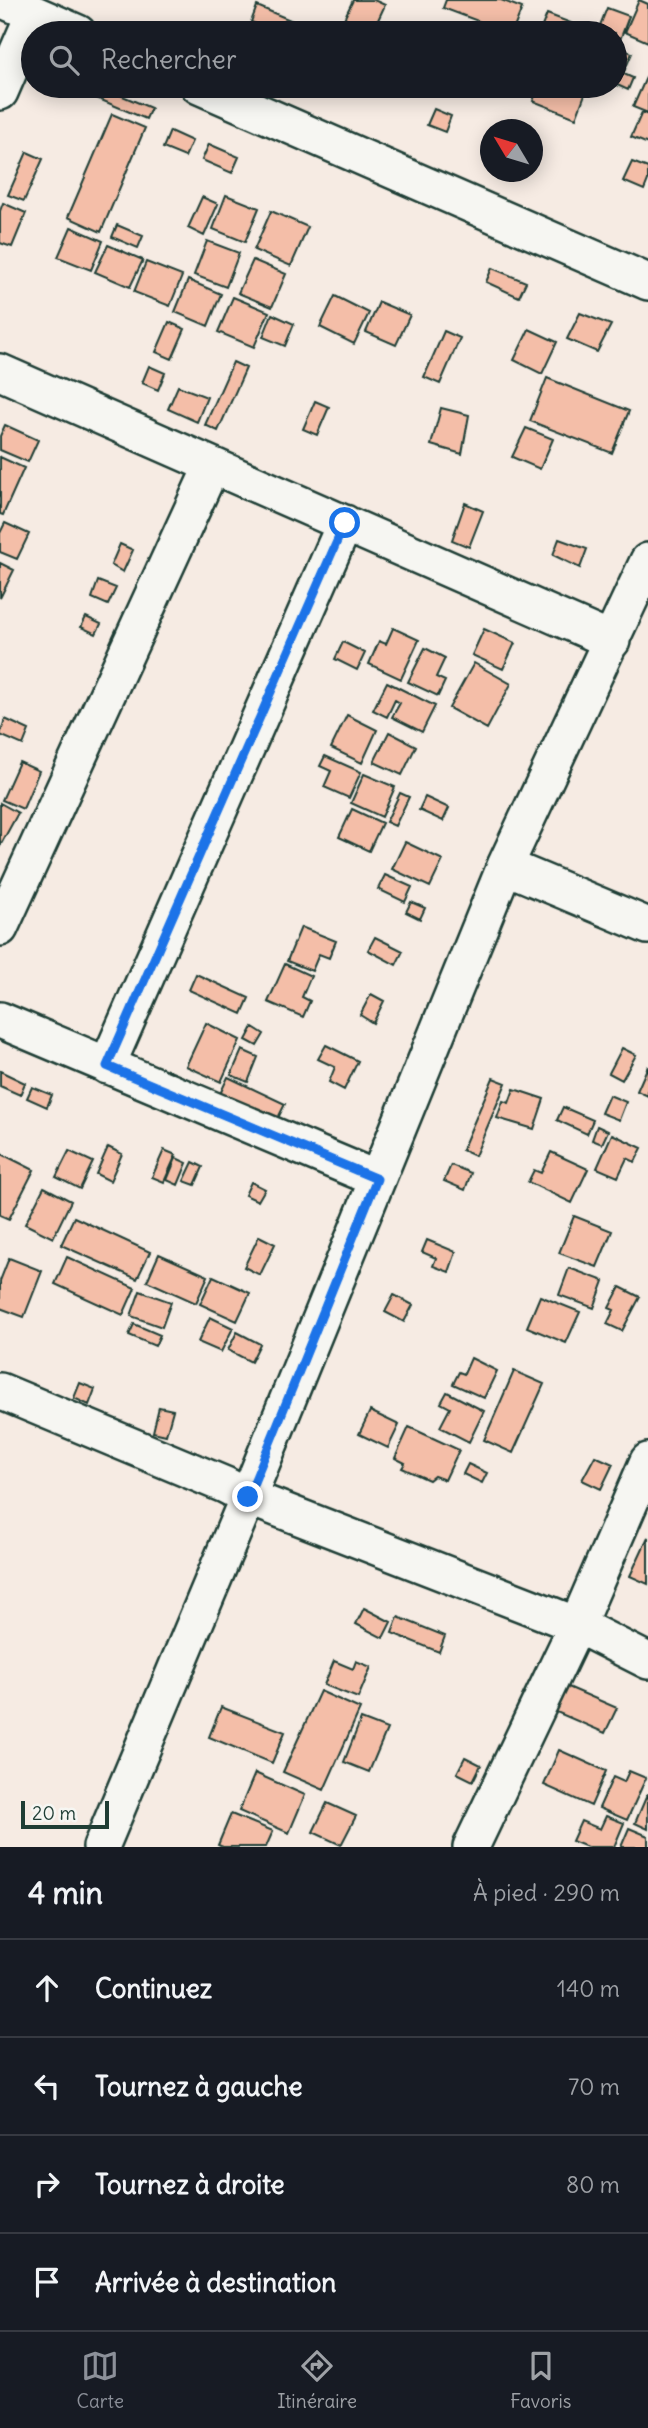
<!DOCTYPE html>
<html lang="fr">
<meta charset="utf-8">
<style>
body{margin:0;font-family:Delius,sans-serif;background:#20242c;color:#f1f3f6}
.compass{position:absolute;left:480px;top:119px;width:63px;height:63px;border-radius:50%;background:#171b24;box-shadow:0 4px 18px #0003;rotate:308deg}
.scale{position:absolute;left:21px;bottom:18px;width:88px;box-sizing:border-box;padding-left:7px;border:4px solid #1f3d34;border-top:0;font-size:19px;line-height:24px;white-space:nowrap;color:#1f3d34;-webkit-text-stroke:5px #f6f6f2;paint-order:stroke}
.stop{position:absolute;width:21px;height:21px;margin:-16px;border:5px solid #1a73e8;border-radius:50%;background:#fff}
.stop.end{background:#1a73e8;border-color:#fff;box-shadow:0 2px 7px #0008}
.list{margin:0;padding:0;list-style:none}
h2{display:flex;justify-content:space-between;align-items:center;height:91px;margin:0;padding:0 28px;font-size:30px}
h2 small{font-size:23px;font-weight:400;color:#9ea1a6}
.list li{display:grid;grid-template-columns:46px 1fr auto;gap:21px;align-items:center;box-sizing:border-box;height:98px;padding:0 28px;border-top:2px solid #363941}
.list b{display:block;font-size:26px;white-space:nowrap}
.list em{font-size:23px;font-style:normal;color:#9ea1a6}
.icon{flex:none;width:38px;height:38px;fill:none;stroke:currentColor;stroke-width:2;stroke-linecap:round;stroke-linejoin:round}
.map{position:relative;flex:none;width:648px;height:1847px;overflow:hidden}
.search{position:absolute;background:#171b24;box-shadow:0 4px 18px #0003;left:21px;right:21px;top:21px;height:77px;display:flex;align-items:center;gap:18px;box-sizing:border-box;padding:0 24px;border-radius:38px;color:#9ea1a6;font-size:26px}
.sheet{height:483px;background:#171b24}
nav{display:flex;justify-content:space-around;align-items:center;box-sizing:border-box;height:98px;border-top:2px solid #363941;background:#171b24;font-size:19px;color:#9ea1a6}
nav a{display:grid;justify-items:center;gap:4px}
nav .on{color:#8c9099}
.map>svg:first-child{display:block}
.building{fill:#f4bea8;stroke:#1f3d34;stroke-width:2}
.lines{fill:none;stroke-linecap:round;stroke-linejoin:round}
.minor-casing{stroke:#1f3d34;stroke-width:40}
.minor{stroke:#f6f6f2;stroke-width:35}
.route{stroke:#1a73e8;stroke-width:9}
</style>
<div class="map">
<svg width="648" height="1847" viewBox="0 0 648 1847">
<rect width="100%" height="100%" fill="#f6ebe3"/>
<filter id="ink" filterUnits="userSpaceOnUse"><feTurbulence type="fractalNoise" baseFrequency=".0143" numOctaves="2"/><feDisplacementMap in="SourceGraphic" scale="14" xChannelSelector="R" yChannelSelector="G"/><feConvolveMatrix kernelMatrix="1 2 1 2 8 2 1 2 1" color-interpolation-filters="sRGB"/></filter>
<g filter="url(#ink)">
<!-- building -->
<path class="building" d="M353,0H374L385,5L372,33L343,21Z
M446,0H501L522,8L512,33H510L443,8Z
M639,0L648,4V42L625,32Z
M257,6L319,32L318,33H279L251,22Z
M607,8L629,16L618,45L615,43V33H597Z
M547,14L571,23L567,33H551L541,29Z
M615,46L632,53L624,72L615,68Z
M615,70L633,78L628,90L615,84Z
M648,73V113L633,107Z
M99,86L151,108L146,119L94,97Z
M436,86H473L468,98Z
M539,86H588L576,118L533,101Z
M434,109L451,116L445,132L427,125Z
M642,112L648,115V144L631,137Z
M112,114L145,128L101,232L68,217Z
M170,131L192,141L185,157L163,148Z
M209,144L239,157L232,173L202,160Z
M27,152L43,159L24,201L8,195Z
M632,162L648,168V180L644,190L623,181Z
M226,195L259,208L245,242L213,229Z
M202,197L218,204L204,236L188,228Z
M3,203L26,213L12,247L0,243V211Z
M271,211L308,227L291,266L254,250Z
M117,225L143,236L138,248L112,237Z
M71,227L103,241L91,270L58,257Z
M207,241L239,253L226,287L194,275Z
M108,245L143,260L130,287L95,272Z
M253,260L286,274L272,307L238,293Z
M146,262L182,276L170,306L134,292Z
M492,268L526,282L519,297L486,282Z
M188,280L221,294L208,326L175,312Z
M335,296L369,313L354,344L320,327Z
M233,297L269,312L254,347L218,332Z
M379,302L410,315L396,345L366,332Z
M580,313L611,325L597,352L567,339Z
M272,314L294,324L285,346L263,337Z
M169,322L185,329L172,359L156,352Z
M529,329L557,342L542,374L514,360Z
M444,331L460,338L440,384L424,377Z
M233,362L246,368L218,431L205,425Z
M149,366L165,373L158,390L142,383Z
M547,378L629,411L612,453L530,421Z
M178,386L207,397L197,422L168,409Z
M315,401L329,407L317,435L303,429Z
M441,408L469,415L462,454L431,445Z
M5,425L38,440L28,462L0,450V436Z
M526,428L553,439L540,469L512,457Z
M0,457L24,468L3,515L0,514Z
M465,503L483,511L469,547L452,540Z
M5,523L29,534L17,559L0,552V533Z
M559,539L587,549L580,568L553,555Z
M120,544L133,550L123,572L111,565Z
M0,563L14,570L0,598Z
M98,581L116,588L108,605L92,598Z
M86,617L101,624L96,634L81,627Z
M393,628L419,640L401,679L369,664L379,641L386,644Z
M484,629L515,643L503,669L472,655Z
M343,642L365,653L357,670L335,659Z
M425,648L445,658L436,677L445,681L438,696L408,682Z
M474,663L511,684L487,729L449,708Z
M387,682L435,706L422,732L392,717L400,703L395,700L387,717L373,710Z
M347,715L377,730L362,763L331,748Z
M5,719L29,730L23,745L0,735Z
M389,732L416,746L402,775L374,762Z
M325,756L361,772L349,798L324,787L331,771L320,766Z
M19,762L39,771L23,809L2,800Z
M364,774L395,787L382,817L351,803Z
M400,793L409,797L395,826L386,822Z
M425,797L449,808L443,821L419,810Z
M0,803L18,813L0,846Z
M352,809L382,823L369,851L339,837Z
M405,842L443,860L430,887L392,869Z
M385,875L412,887L405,902L378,889Z
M411,902L425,908L420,919L406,912Z
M301,927L336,941L329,958L319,954L312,971L287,961Z
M375,937L403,951L396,965L368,950Z
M285,964L311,976L302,997L310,1001L303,1017L268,1002Z
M196,974L249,998L242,1014L189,990Z
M371,994L384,1001L373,1023L360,1015Z
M206,1023L240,1040L221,1082L186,1066Z
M253,1027L264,1034L257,1046L246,1040Z
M326,1045L358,1061L344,1090L329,1082L335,1067L318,1059Z
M622,1048L636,1055L622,1080L609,1073Z
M242,1050L258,1057L248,1082L231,1075Z
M648,1066V1096L637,1091Z
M0,1071L25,1083L20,1095L0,1086Z
M228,1077L285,1104L277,1120L220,1094Z
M493,1078L506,1083L475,1156L462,1150Z
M32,1087L52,1095L47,1107L27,1098Z
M514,1089L544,1099L534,1129L497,1118L503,1101L509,1103Z
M609,1095L626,1102L619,1120L601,1113Z
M563,1107L593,1120L587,1134L557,1120Z
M597,1126L608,1131L602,1144L592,1140Z
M612,1134L642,1148L635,1162L627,1158L618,1177L597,1168Z
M108,1147L122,1154L110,1181L96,1174Z
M164,1150L176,1155L164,1182L152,1177Z
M69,1151L93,1162L80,1189L56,1177Z
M551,1152L588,1169L572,1203L528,1182L534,1170L541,1173Z
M2,1154L34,1170L9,1219L0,1215V1158Z
M176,1158L187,1163L178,1185L167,1180Z
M193,1162L203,1167L195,1185L184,1181Z
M451,1165L471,1173L465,1190L444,1181Z
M251,1182L265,1189L258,1201L245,1195Z
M44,1187L71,1201L53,1238L25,1224Z
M574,1216L612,1231L597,1267L559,1253Z
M74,1217L150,1252L137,1279L61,1245Z
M259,1236L275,1244L260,1275L244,1267Z
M427,1240L456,1252L449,1272L433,1266L436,1258L422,1252Z
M159,1254L208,1276L196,1303L147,1281Z
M67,1257L135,1288L123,1315L55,1284Z
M9,1258L42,1271L24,1317L0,1308V1281Z
M569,1268L604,1281L594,1308L559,1295Z
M213,1276L250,1293L237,1321L200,1304Z
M620,1287L640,1297L622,1331L607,1324L614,1310L609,1308Z
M140,1291L171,1302L162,1327L131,1316Z
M394,1295L413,1305L404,1322L385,1312Z
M540,1296L580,1312L566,1343L527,1327Z
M210,1317L233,1328L221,1352L198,1342Z
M134,1324L160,1335L155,1346L129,1335Z
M237,1332L260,1344L251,1362L228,1350Z
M471,1358L497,1371L484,1398L453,1384L459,1372L464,1374Z
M514,1371L544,1384L513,1453L484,1440Z
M80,1383L95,1389L89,1405L74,1398Z
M447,1392L484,1411L469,1442L440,1427L450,1408L441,1403Z
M159,1407L173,1410L166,1435L153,1432Z
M370,1411L399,1425L388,1448L359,1434Z
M409,1427L459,1450L445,1480L434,1476L429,1480L402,1468L405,1463L395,1458Z
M595,1456L613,1464L601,1489L582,1480Z
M468,1464L487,1473L482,1483L463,1474Z
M648,1537V1584L630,1576Z
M364,1608L391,1622L383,1638L356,1624Z
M398,1617L445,1636L439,1652L392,1633Z
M334,1661L353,1669L356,1661L371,1667L358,1698L324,1685Z
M566,1686L617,1708L605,1733L554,1711Z
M320,1691L360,1709L324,1790L283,1772Z
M221,1707L285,1732L272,1763L209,1737Z
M361,1719L387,1729L369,1772L344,1762Z
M559,1750L606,1771L591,1806L544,1785Z
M465,1757L481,1765L473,1781L457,1773Z
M629,1771L646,1778L627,1820L599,1808L613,1777L624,1782Z
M255,1773L305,1795L289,1833L239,1811Z
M647,1795H648V1829L635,1823Z
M327,1803L356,1816L341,1845L313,1832Z
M231,1814L273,1831L266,1847H223L218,1845Z
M606,1816L624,1823L614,1847H587L572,1841L581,1821L600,1829Z
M629,1828L648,1836V1847H621Z"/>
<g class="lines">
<!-- minor casing -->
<g class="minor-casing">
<path id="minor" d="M3,0L78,33
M199,86L648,282
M0,92L34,14
M0,372L612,641
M505,866L648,926
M0,928L212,466
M0,1020L377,1179
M107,1066L345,523
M0,1391L225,1485L248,1497L577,1625L648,1661
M101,1847L248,1497L505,866L648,561
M471,1847L577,1625L648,1461"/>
</g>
<!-- minor -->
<use href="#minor" class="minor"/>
</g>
</g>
<g class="lines" filter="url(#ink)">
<!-- route -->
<path class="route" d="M248,1497L377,1179L107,1066L345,523"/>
</g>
</svg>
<svg class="compass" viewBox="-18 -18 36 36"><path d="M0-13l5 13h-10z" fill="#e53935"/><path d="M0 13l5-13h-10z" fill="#9ea1a6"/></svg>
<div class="scale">20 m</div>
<div class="stop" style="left:345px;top:523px"></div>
<div class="stop end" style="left:248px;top:1497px"></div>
<div class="search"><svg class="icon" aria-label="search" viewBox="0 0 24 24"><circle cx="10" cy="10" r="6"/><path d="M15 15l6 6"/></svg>Rechercher</div>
</div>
<section class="sheet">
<h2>4 min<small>À pied · 290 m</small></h2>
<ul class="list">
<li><svg class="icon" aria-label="ahead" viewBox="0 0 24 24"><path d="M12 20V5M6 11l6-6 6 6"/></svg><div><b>Continuez</b></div><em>140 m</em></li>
<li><svg class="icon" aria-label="left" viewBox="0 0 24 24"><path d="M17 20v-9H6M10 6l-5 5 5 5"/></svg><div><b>Tournez à gauche</b></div><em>70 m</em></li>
<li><svg class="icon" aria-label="right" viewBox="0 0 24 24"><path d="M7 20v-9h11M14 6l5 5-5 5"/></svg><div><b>Tournez à droite</b></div><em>80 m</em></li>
<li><svg class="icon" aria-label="arrive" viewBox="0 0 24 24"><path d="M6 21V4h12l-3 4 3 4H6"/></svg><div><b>Arrivée à destination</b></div></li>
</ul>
</section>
<nav>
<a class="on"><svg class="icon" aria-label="map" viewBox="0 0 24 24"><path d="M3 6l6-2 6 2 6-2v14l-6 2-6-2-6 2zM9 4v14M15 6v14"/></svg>Carte</a>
<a><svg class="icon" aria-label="directions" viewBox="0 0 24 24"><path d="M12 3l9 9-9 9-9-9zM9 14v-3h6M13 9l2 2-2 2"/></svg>Itinéraire</a>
<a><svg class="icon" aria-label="saved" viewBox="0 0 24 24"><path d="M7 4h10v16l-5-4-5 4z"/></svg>Favoris</a>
</nav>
